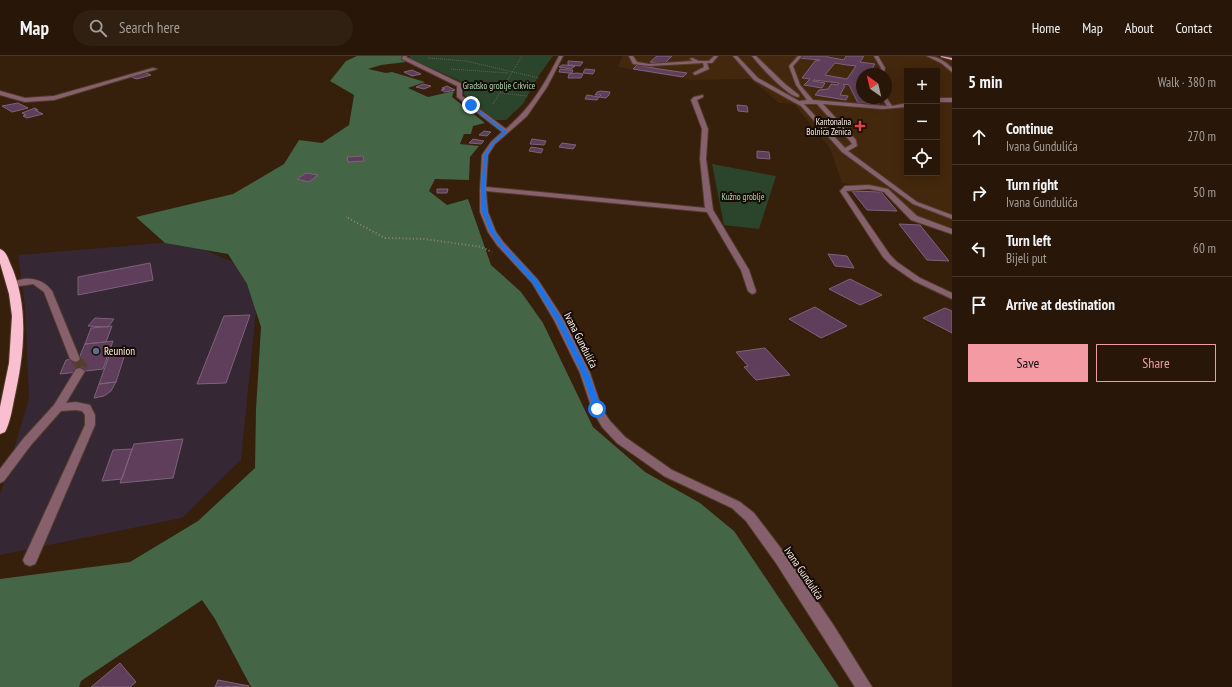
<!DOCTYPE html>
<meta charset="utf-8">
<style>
body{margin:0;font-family:"PT Sans Narrow",sans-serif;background:#302012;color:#f1f3f6}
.controls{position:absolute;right:12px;top:12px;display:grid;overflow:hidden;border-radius:0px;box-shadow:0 2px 10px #0003}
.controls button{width:36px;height:36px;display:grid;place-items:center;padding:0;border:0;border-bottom:1px solid #443629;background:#281708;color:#f1f3f6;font:20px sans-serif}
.compass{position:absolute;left:856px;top:12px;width:36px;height:36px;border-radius:50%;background:#281708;box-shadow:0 2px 10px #0003;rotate:326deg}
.stop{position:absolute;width:12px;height:12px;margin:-9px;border:3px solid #1a73e8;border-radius:50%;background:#fff}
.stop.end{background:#1a73e8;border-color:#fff;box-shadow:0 1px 4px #0008}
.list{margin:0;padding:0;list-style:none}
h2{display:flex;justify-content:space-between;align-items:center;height:52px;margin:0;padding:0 16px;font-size:17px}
h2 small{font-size:13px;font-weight:400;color:#a59f9c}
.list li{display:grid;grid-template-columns:26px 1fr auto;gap:12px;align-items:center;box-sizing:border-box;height:56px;padding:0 16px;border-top:1px solid #443629}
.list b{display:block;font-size:15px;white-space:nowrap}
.list p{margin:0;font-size:13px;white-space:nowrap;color:#a59f9c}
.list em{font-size:13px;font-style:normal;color:#a59f9c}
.actions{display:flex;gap:8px;padding:12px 16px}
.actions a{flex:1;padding:9px 0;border:1px solid #f49aa2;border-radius:0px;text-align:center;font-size:14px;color:#f49aa2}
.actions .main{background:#f49aa2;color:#111}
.icon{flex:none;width:22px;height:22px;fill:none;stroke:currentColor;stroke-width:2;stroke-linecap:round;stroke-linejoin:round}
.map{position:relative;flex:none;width:952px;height:631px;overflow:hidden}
header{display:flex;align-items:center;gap:24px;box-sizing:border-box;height:56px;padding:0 20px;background:#281708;border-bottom:1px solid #443629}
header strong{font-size:19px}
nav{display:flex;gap:22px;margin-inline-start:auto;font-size:14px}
.search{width:280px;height:36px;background:#302012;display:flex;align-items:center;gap:10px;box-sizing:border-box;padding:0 14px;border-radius:22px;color:#a59f9c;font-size:15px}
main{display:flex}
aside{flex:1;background:#281708}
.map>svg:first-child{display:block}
.commercial{fill:#352734}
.built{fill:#44280d;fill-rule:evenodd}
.green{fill:#2a452b}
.forest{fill:#446546}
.building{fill:#5e3e5a;stroke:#7d637a;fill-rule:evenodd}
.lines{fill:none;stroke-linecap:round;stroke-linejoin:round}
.minor-tunnel{stroke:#543e2c;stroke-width:10;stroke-dasharray:10 5.5;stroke-linecap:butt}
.minor-casing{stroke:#523c2a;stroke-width:2}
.major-casing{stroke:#523c2a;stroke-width:2}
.highway-casing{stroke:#523c2a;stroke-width:2}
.path-far2{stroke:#948273;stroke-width:1;stroke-dasharray:0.5 1.5;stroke-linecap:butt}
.path-far1{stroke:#948273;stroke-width:1.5;stroke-dasharray:0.5 2;stroke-linecap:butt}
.path{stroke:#948273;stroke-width:2;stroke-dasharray:1 2.5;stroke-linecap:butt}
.minor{fill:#87606d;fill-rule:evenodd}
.major{fill:#eb99b5;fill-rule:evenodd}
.highway{fill:#fabed1;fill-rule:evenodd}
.route{fill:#1a73e8}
.health-dot{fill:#e0444e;stroke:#160c05;stroke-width:1.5}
.service-dot{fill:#5c6f8a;stroke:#160c05;stroke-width:1.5}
.labels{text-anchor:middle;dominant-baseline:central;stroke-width:4;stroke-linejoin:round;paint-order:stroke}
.far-park-label{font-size:9px;fill:#a5dba7;stroke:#160c05}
.far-poi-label{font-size:9px;fill:#fdf1e7;stroke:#160c05;text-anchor:end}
.street-label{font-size:11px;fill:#fdf1e7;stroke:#160c05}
.poi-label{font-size:11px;fill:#fdf1e7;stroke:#160c05;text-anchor:start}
</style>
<header>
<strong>Map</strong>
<div class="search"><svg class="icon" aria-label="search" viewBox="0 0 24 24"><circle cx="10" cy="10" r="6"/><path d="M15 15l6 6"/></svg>Search here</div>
<nav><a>Home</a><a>Map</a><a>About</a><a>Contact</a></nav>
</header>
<main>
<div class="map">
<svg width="952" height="631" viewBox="0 0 952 631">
<rect width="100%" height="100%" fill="#361f0b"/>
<!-- commercial -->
<path class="commercial" d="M184,185L233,206L257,245L241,404L182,462L0,499V439L29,343L25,251L18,199Z"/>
<!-- built -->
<path class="built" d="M622,0H936L952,6V172L913,160L883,132L842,127L830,92L794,48L779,47L751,23L691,24L618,11ZM907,15H937V117H907ZM862,18H886V42H862Z"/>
<!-- green -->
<path class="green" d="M410,0H553L539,19L523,48L506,64H493L463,38L469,29L409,2Z
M712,108L776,120L759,173L724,169Z"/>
<!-- forest -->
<path class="forest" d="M357,0H406V6L381,9L368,13L386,17L392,16L425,26L408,32L428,41L454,35L452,41L485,67L473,70L471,78H464L460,88L479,90L470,101L469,124L435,123L429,135L447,149L468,143L491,209L521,236L543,267L593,371L645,416L700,447L734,475L839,631H251L215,563L202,544L81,625L79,631H0V523L130,506L198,465L255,412L256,353L261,271L247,228L228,198L165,187L136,161L233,138L284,108L299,84L322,87L349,69L354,39L330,25L346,5Z"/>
<!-- building -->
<path class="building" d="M657,0H672L664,8L650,6Z
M801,0H827L828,1L844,4L846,0H864L860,6L875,8L869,18H862V42H875L879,48L858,47L849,29L844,28L843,29L845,30L840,39L848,40L846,44L815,39L819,34L828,33L831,28L838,29L839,27L814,24L813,25L825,27L822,32L804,29L810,23L802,22L815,5L820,4L799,2ZM835,7L847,9L856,10L847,23L825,19Z
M568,5L583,6L580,10L568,9Z
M562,9H565L575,10L571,13L559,11Z
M637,9L659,13L687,17L683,21L633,13Z
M560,13L569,14H573L572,17H569L559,16Z
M585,13L595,14L593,18L583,17Z
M412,14L421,18L412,20L404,16Z
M146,17L151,19L137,23L131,21Z
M577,17L583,18L581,22H568L569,18Z
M423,28L431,30L424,33L416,31Z
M447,30L455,34L445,36L441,34L445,33L442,32Z
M601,35L610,36L609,39L606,42L599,41L601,39H595L597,36Z
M587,39L599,41L597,44L585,43Z
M18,47L28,52L12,56L2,50Z
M737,49L747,50L748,56L738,55Z
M35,52L38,54H35L43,58L27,62L23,60L26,59L22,57Z
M484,75L491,76L487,80L479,79Z
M473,83L484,85L481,88L469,87Z
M532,83L546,85L544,89L530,88Z
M562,87L576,89L573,93L559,91Z
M531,91L543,93L541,97L529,95Z
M757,95L769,96L770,103L757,102Z
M363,100L364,105L348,106L347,101Z
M306,117L318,119L309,126L297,123Z
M437,133H448L447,137H437Z
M852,135L881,136L897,155L867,154Z
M899,168L920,169L949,205L927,204Z
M828,198L847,200L854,212L835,210Z
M150,207L153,224L78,239V221Z
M850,223L882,239L860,249L829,233Z
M815,251L847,270L821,282L789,263Z
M945,252L952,255V277L923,262Z
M250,259L226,327L197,328L224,260Z
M95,262L114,263L108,271L88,270Z
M112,270L106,286L85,288L91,272Z
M113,285L103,313L60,318L66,304L79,302L85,288Z
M765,292L790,319L756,324L744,311L748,310L736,296Z
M125,298L116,326L99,328L109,300Z
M116,326L111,335L104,340L94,342L99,328Z
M183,383L173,422L120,427L134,388Z
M132,393L122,423L102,425L113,394Z
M120,607L136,626L130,631H91Z
M218,624L249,630L215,631Z"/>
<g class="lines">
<!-- minor-tunnel -->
<path class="minor-tunnel" d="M75,303L82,310L80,315"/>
<!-- minor casing -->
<g class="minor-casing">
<path id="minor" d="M403,0H407L406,1L462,28V40L506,73C532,50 543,31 559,0H563L547,31L527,60L495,88L488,99L486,131L705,152L700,103L702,73L691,44L694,41L703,39V41L697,44L708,73L706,103L713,154L749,214L756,235L755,237L752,238L748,235L741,214L707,156L486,135L488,156L496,176L504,187L538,224L564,264L590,317L602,353L610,365L625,381L672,414L740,446L754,457L786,499L834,570L872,631H855L776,507L746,465L732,452L664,420L617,387L602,371L592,353L580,317L554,264L532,227L497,189L488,176L480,156V133L482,99L491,86L502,76L457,41V30L402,3Z
M629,0H633L637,6L649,8L693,5L690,3L692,2L699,5H709L714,0H718L712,7H707L709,13L695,19L693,17L704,11L703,7L649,10L633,8Z
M733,0H737L758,22L799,45L807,44L796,29L789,10L798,0H802L793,10L800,29L813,44L887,50L882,42H886V41L892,50L907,47V51L882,53L823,48L856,84L857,90L848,95L917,146L952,159V163L913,148L842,96L801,50L754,24ZM804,48H817L850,85L852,88L845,92Z
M752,0H756L785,28L799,39V41C789,42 759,9 752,0Z
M874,0H878L885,12L884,18H880L881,12Z
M927,0C937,0 945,5 952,12V16L941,7Z
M153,12L157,13L54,44L25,46L0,39V35L25,42L54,40Z
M937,42H952V46H937Z
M869,129L888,133L917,160L952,173V178L911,164L884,136L869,133L846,135L890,199L897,206L920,222L952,237V243L914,225L891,209L883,201L840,135L845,130Z
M24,223C36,222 45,226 52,235L80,303L78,305L75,306L70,303L44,236L33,228L13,231L9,228L10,226Z
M80,312L85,315L66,347L76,346L90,349L95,359V369L37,504L35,508L30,510L25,508L23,504L85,369V359L82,355L76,354L61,355L31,389L4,425L0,427V413L23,383L54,349L76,313Z"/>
</g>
<!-- major casing -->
<g class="major-casing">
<path id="major" d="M941,0L952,2V4L941,1Z"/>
</g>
<!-- highway casing -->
<g class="highway-casing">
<path id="highway" d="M0,193C6,195 8,202 10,207C30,250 24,300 14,344C12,354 10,367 5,376L0,378V351L9,307L12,260L9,238L0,207Z"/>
</g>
<!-- path-far2 -->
<path class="path-far2" d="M428,2L466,5L539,22
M451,13L508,17
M500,37L527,40
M493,48L522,0"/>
<!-- path-far1 -->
<path class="path-far1" d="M346,161L350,163"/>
<!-- path -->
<path class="path" d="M348,162L385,182L425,183L481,191L492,196"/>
<!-- minor -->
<use href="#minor" class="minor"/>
<!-- major -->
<use href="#major" class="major"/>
<!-- highway -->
<use href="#highway" class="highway"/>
</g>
<!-- route -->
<path class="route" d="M470,49H472L507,76L494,88L487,99L485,133L487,156L495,176L503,188L537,224L562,264L589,318L601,353L600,355H597L594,353L582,318L556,264L532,226L499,189L490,176L482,156L481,133L484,99L492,87L503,76Z"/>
<!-- markers -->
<path class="health-dot" d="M858 64h4v4h4v4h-4v4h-4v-4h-4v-4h4z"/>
<circle class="service-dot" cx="96" cy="295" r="4"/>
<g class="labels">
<!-- far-park labels -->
<g class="far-park-label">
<text x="499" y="29">Gradsko groblje Crkvice</text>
<text x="743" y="140">Kužno groblje</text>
</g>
<!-- far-poi labels -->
<g class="far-poi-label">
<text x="851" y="65">Kantonalna<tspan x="851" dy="10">Bolnica Zenica</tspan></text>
</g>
<!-- street labels -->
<g class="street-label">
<text transform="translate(581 284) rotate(63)">Ivana Gundulića</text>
<text transform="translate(804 517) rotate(56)">Ivana Gundulića</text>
</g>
<!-- poi labels -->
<g class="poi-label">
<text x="104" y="295">Reunion</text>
</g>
</g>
</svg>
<div class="controls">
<button>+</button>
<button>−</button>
<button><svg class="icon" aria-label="locate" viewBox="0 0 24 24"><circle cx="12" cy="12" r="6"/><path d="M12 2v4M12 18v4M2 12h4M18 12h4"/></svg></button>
</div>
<svg class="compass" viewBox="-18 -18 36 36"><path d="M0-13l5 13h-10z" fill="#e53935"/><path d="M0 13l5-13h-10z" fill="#a59f9c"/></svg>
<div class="stop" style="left:597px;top:353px"></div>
<div class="stop end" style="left:471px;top:49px"></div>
</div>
<aside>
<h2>5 min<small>Walk · 380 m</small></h2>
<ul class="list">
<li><svg class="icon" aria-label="ahead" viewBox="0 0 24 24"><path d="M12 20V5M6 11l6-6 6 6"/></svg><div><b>Continue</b><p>Ivana Gundulića</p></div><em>270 m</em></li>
<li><svg class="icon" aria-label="right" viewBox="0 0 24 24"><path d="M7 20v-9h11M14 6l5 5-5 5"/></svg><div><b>Turn right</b><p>Ivana Gundulića</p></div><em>50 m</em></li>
<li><svg class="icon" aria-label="left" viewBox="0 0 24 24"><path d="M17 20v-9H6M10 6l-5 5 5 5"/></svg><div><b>Turn left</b><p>Bijeli put</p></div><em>60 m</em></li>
<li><svg class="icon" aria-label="arrive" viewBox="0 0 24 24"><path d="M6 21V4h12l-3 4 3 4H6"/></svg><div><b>Arrive at destination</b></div></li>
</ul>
<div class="actions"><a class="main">Save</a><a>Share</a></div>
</aside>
</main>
